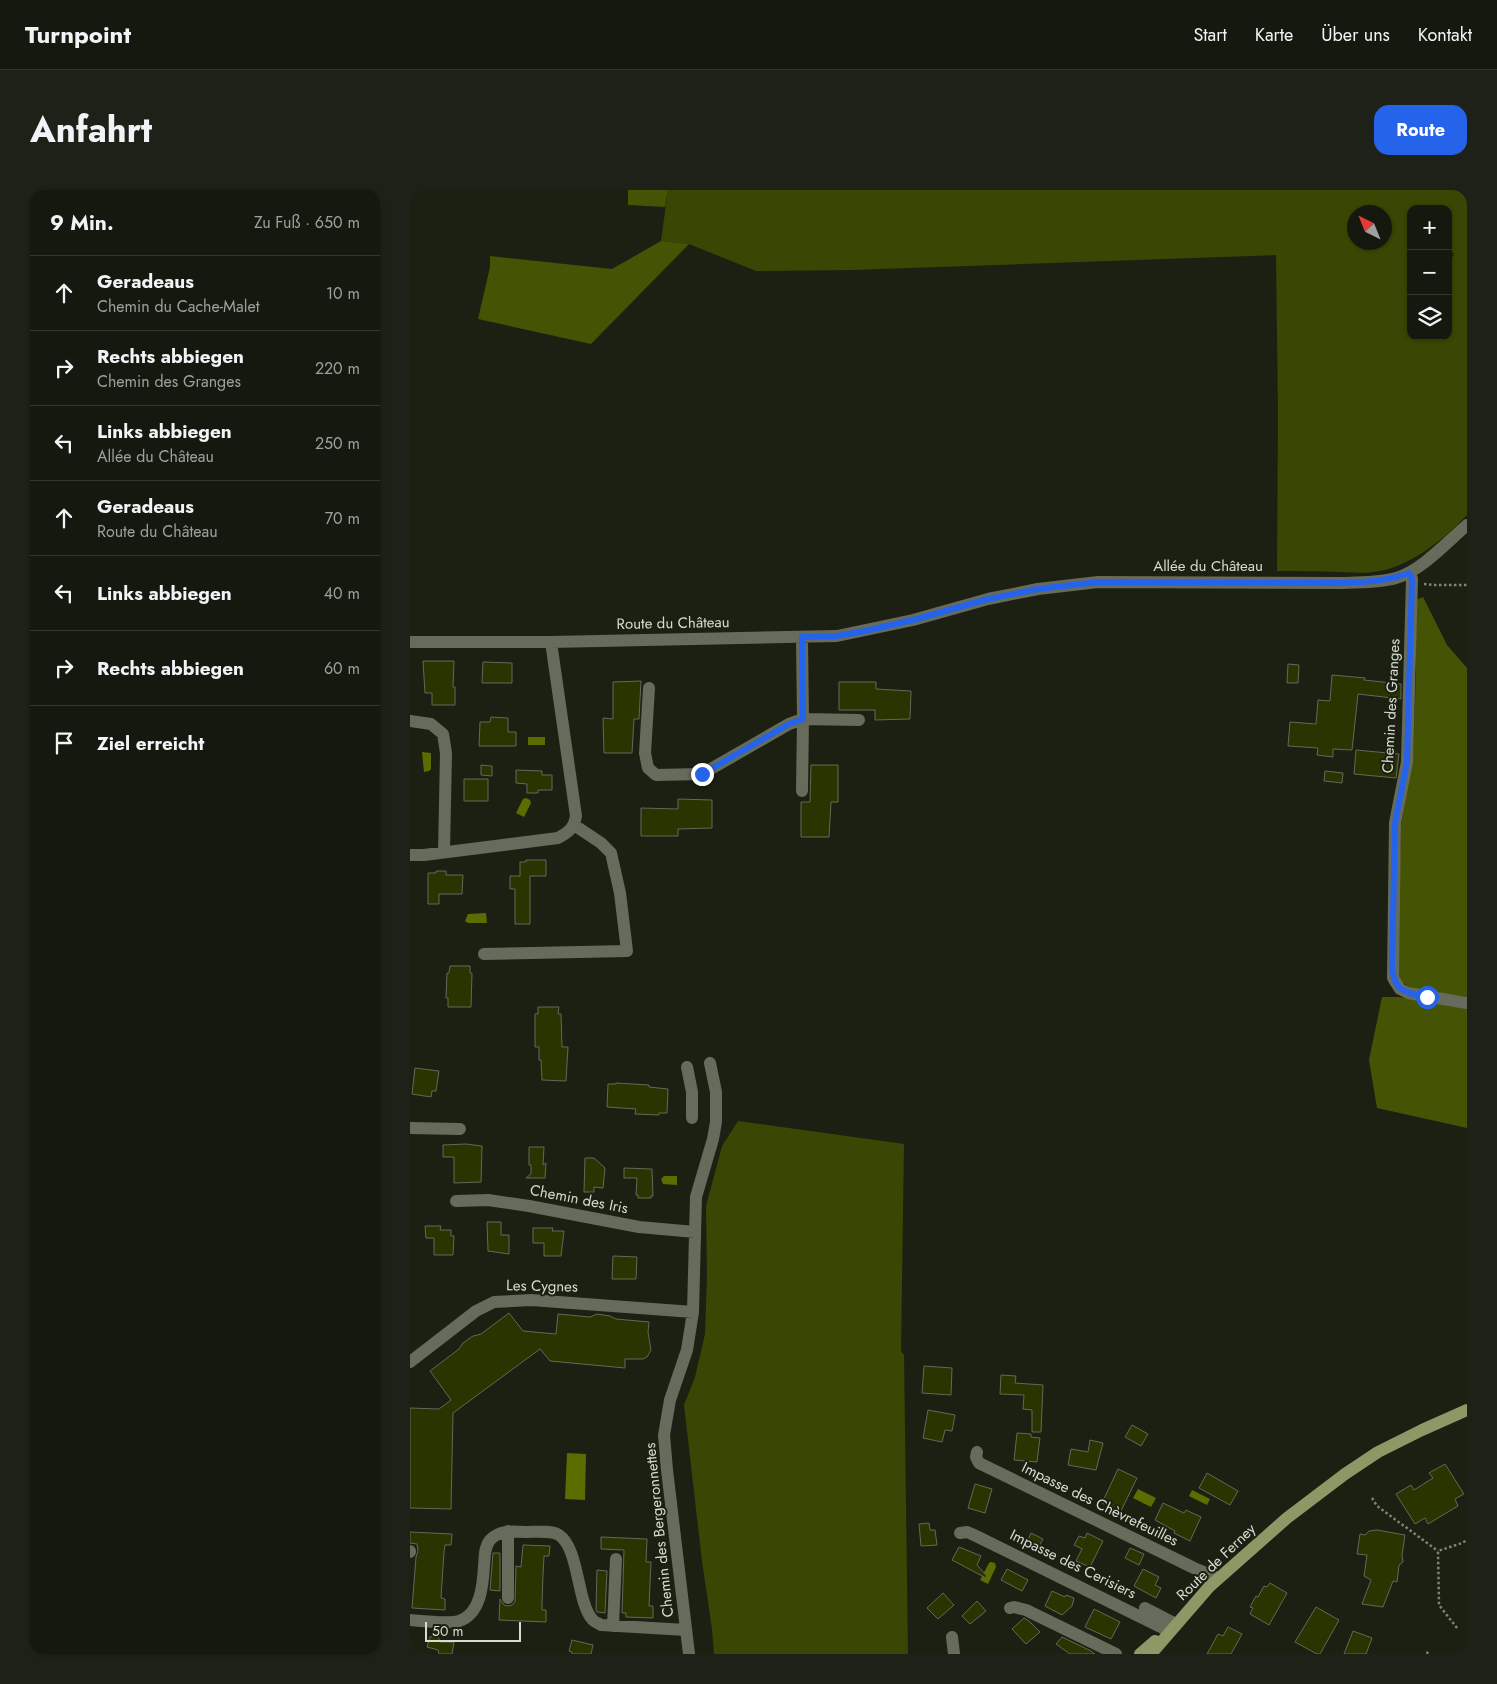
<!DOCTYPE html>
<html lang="de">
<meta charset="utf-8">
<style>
body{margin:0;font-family:Jost,sans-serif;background:#1e2117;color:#f1f3f6}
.controls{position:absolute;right:15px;top:15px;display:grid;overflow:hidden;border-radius:10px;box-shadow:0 1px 4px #0004}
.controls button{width:45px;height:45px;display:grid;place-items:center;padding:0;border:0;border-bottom:1px solid #34372e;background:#15180e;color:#f1f3f6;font:25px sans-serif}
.compass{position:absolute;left:937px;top:15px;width:45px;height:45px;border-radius:50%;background:#15180e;box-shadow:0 1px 4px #0004;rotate:317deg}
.scale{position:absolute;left:15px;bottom:12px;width:96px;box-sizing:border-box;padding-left:5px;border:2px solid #d9dbd2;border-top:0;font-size:14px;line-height:18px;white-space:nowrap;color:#d9dbd2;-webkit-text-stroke:4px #1c2012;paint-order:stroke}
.stop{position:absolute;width:15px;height:15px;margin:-11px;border:4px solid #2563eb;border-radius:50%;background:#fff}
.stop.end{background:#2563eb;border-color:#fff;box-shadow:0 1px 5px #0008}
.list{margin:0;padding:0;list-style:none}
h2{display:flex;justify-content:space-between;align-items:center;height:65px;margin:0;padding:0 20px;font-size:21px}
h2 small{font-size:16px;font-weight:400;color:#9da09e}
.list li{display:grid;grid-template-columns:32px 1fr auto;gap:15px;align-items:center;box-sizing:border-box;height:75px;padding:0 20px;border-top:1px solid #34372e}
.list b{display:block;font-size:19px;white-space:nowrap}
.list p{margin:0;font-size:16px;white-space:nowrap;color:#9da09e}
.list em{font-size:16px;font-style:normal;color:#9da09e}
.icon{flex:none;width:28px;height:28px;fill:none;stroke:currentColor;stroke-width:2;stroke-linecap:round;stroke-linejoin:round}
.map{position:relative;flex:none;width:1057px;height:1464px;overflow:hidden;border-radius:15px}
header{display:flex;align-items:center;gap:30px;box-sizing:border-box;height:70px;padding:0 25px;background:#15180e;border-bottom:1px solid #34372e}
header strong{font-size:24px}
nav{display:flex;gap:28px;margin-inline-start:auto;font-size:18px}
.intro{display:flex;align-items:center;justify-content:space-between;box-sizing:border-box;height:120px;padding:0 30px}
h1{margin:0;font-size:35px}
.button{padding:12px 22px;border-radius:15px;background:#2563eb;color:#fff;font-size:18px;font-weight:700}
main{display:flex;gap:30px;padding:0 30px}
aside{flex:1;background:#15180e;border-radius:15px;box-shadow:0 1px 4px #0004}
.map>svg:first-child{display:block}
.green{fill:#3a4603;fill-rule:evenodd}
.forest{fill:#455305}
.water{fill:#5b6d00}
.building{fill:#2a3400;stroke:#636858}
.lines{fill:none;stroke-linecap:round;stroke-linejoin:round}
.path{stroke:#808378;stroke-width:2.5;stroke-dasharray:2.5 2.5;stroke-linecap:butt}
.minor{stroke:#676b5b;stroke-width:12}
.major{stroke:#8c9966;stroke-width:12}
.route{stroke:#2563eb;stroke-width:6}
.labels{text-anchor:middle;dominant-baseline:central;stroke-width:4;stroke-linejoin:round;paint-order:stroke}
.street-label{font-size:15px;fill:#d9dbd2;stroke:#1c2012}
</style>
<header>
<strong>Turnpoint</strong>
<nav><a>Start</a><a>Karte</a><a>Über uns</a><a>Kontakt</a></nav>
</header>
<div class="intro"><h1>Anfahrt</h1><a class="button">Route</a></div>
<main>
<aside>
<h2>9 Min.<small>Zu Fuß · 650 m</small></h2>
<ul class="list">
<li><svg class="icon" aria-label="ahead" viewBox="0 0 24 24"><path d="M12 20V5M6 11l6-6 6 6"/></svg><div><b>Geradeaus</b><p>Chemin du Cache-Malet</p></div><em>10 m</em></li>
<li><svg class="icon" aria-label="right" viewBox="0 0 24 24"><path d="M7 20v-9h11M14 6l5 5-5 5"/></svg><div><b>Rechts abbiegen</b><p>Chemin des Granges</p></div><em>220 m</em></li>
<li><svg class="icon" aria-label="left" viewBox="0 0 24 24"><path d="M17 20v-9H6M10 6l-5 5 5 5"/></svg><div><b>Links abbiegen</b><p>Allée du Château</p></div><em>250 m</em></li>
<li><svg class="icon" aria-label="ahead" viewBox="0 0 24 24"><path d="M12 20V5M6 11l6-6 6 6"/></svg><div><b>Geradeaus</b><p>Route du Château</p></div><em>70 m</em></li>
<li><svg class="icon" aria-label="left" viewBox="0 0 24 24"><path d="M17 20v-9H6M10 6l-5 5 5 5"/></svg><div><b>Links abbiegen</b></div><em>40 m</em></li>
<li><svg class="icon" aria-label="right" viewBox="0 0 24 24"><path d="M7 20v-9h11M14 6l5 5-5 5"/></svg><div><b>Rechts abbiegen</b></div><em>60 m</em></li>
<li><svg class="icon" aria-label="arrive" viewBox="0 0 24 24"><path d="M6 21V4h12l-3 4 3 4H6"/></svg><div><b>Ziel erreicht</b></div></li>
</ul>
</aside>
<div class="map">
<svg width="1057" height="1464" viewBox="0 0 1057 1464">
<rect width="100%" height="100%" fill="#1c2012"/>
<!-- green -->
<path class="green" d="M258,0H1057V325C1033,350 999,378 963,382C954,384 943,382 933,382C911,381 889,381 867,381L868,224L866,65L443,80L346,81L279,54L251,51ZM1001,19H1038V63H1044L1042,68H1038V146H1001ZM944,22H974V52H944Z
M328,931L494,954L491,1161L494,1165L498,1464H304L302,1439L292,1371L274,1215L285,1187L295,1144L297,1087L296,1016L312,956Z"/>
<!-- forest -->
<path class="forest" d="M218,0H258L255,17L218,15Z
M251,51L279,54L181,154L68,129L80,77V66L202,79Z
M1013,407L1037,455L1057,478V807L1000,798L991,791L987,784L991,636L1003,561L1006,483V410Z
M972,807H989L1057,817V938L967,918L959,870Z"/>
<!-- water -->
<path class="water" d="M118,547H135V555H118Z
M12,562L21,563V579L19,581L14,582Z
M116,608L120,610L121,613L114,627L106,623L113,609Z
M76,723L77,733H58L55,731L58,724Z
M254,986H267V995L253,994L251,989Z
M157,1263L176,1264L175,1310L155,1309Z
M728,1299L746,1308L741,1317L723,1308Z
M782,1300L800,1309L797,1315L779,1306Z
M581,1372L585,1373L586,1377L578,1394L570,1390L579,1373Z"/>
<!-- building -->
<path class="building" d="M13,471H44L43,497H45V515H22V503H15Z
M73,472L102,473V493H72Z
M878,474L889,475L888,493H877Z
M922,485L955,488L954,490L991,494V509L948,504L942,560L923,559V567L907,565L908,558L878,556L880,532L906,534L908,510L920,511Z
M231,491L229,529H224L222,563H194L193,528L203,529V492Z
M429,492H466V499L501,501L500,529L465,530V520H429Z
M81,527L98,528V542H106V556H69L70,532H80Z
M946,560L989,564L986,588L944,584Z
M71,575L82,576V586L71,585Z
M401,575H428V612H421L419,647H391V612H400Z
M106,580L132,581V585H142V600H128V603H117V594L106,593Z
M915,581L933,583L932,593L914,591Z
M54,589H78V611H54Z
M268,609L302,610V638L268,639V646H231V618L268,619Z
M116,670H136V686H120V734H105V699H100V686H110V672H116Z
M26,681H36V685H53L52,704H29V714H18V683H26Z
M40,776H60V783H62L61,817H38V808H36L37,783H39Z
M128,817H149L148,824H151L152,857H158L156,891L132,890L131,870H129V857H125V824H128Z
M5,878L29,881L26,901H22L21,907L2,904Z
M206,893L239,895V897L258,899L257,923H249V925L225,924L226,919L197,917L198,894H206Z
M56,954L72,956L71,992L44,993V967H33V955Z
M119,957H134L133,975L136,973L135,988H116L121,984V975H119Z
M175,968H184L195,978L193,998L184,997V1002H174Z
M214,978L242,979L243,1006H241V1008H228V1005H226L227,988H214Z
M77,1032H91V1045H99V1064L78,1061Z
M15,1036H31L30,1040H41V1046H44L43,1065H24V1048H16Z
M123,1038H143L142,1041H154L151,1066H134V1053H123Z
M203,1066L227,1067L226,1089H202Z
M99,1123L113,1141L146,1144L148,1124L180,1127L187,1124L200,1126L206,1129L239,1132L238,1142L241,1160L237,1167L233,1169H215V1178L140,1171L130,1159L43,1223L41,1319L0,1318V1218L29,1219L41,1210L20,1181L49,1159L53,1153L63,1146L71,1144Z
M514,1176L542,1178L541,1205L512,1203Z
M591,1185L606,1186L605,1193L633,1195L631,1242H622V1220L613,1219L614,1205L590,1204Z
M518,1220L545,1225L542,1241L535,1240L532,1252L513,1248Z
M722,1235L738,1244L731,1256L715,1247Z
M607,1243L621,1244V1247L630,1248L627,1272L604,1270Z
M680,1250L693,1253L686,1280L658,1275L661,1259L678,1262Z
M1035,1274L1054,1304L1045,1309L1048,1316L1018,1334L1015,1328L1005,1334L986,1304L1001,1295L1004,1300L1023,1288L1019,1283Z
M708,1279L727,1288L710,1323L692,1313Z
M797,1283L828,1301L820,1315L789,1298Z
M565,1294L582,1299L575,1323L558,1318Z
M753,1313L774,1323L776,1320L791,1327L780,1351L764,1343L765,1341L745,1330Z
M519,1333L520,1340H525L527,1355L511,1356L509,1334Z
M967,1340L995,1345L992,1365L993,1372L989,1375L987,1392L983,1391L973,1417L952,1414L961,1390L954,1386L957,1365L947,1364L950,1344L955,1345L959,1341Z
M0,1342L42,1344L41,1355H35L34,1362L31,1408L35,1409V1420L2,1418L6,1367L8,1361L7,1354L0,1353Z
M621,1343L633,1349L627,1360L616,1355Z
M677,1343L693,1351L680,1377L666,1371L672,1359L664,1355L669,1346L675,1348Z
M191,1347L237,1349L236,1372H241L239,1416H243V1428L216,1427V1423H212L214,1360L191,1359Z
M113,1355L140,1356L139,1366H134L133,1385L132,1414V1420H136V1432L89,1430L90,1409L94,1415L98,1416L102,1415L105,1412L106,1376L111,1377Z
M549,1357L571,1366L567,1375L577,1386L576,1388L542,1370Z
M720,1358L734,1364L729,1375L715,1368Z
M83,1363H90V1401L80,1400Z
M597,1379L618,1390L612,1401L591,1390Z
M733,1379L749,1387L745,1395L751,1398L746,1408L724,1396Z
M187,1380L197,1381L195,1423L187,1422L186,1420Z
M860,1393L877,1403L859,1435L840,1424L843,1418L840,1417L846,1406L848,1407L854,1396L857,1397Z
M642,1401L655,1407L656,1405L664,1408L662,1416L652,1425L635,1416Z
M533,1403L544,1415L528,1429L517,1418Z
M567,1411L576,1421L560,1434L552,1426Z
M906,1417L929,1430L910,1464H907L885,1452Z
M684,1419L710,1432L701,1449L675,1437Z
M614,1428L619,1431L630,1442L616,1454L602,1439Z
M818,1437L832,1444L821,1464H797L808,1444L813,1446Z
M943,1441L962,1448L956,1464H934Z
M28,1446L30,1452H44L42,1464H29L28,1460L17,1457L20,1447Z
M652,1447L681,1461L685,1464H660L646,1454Z
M162,1450L183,1455L181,1464H162V1462L159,1461Z"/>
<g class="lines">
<!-- path -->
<path class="path" d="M1014,394L1025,395H1057
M962,1308L967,1316L1028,1361
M1047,1438L1029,1415L1028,1361L1052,1353L1057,1350
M1017,1464L1018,1461"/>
<!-- minor -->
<path class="minor" d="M999,383L1002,389L997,572L985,633L983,788L990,799L998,803L1057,813
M0,452H141L427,446L503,430L578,409L628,399L688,392L932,393C950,392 969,393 986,388C1011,381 1037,352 1057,335
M239,498L235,563L238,578L246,585L292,584L379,534L393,529L392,447
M0,531L21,534L33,544L36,563L34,662
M392,601L393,529L449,530
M0,665H14L148,648C159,642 164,638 166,626L141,452
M74,764L217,761L210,703L201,663L191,653L164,635
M277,877L282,902V928
M0,938L50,939
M46,1011L78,1010L119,1016L229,1037L285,1042
M0,1172L66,1121L84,1112L121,1110L283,1122
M567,1262L566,1267L569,1273L784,1378L808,1388
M98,1341V1408
M550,1343L557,1342L564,1345L759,1441
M0,1362V1361
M600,1418L604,1417L616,1420L706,1464
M735,1418L766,1434
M0,1430C12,1431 39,1434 49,1431C71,1424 73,1394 74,1376C75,1367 74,1357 80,1350C89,1340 103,1341 115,1342C125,1342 141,1340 149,1345C169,1358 167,1412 182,1429C184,1432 188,1433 191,1435L276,1440
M203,1436L206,1369
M542,1447L544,1464
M279,1464L257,1280L254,1245L260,1210L277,1160L283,1122L286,1007L303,949L306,932V902L300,873"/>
<!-- major -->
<path class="major" d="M730,1464L745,1451
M741,1464L799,1397L877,1328L935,1284L968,1262L1012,1240L1057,1220"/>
</g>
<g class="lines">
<!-- route -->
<path class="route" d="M292,584L379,534L393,529L392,447L426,446L455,441L503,430L578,409L628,399L688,392L932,393C956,392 977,391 999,383L1002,389L997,572L985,633L982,774C983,801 993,802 1017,807"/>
</g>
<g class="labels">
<!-- street labels -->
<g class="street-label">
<text x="798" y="376">Allée du Château</text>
<text transform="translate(263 433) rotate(-1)">Route du Château</text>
<text transform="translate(981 516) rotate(-87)">Chemin des Granges</text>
<text transform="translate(169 1009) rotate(11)">Chemin des Iris</text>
<text transform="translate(132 1096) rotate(1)">Les Cygnes</text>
<text transform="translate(690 1314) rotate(26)">Impasse des Chèvrefeuilles</text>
<text transform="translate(249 1340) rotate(-96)">Chemin des Bergeronnettes</text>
<text transform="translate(806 1372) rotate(-44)">Route de Ferney</text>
<text transform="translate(663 1374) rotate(26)">Impasse des Cerisiers</text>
</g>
</g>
</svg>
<div class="controls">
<button>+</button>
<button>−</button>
<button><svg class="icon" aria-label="layers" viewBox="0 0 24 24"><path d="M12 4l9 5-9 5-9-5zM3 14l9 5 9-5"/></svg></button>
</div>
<svg class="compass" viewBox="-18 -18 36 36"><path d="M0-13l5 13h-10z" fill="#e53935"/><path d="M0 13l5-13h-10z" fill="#9da09e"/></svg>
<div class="scale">50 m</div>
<div class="stop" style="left:1017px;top:807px"></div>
<div class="stop end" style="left:292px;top:584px"></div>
</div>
</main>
